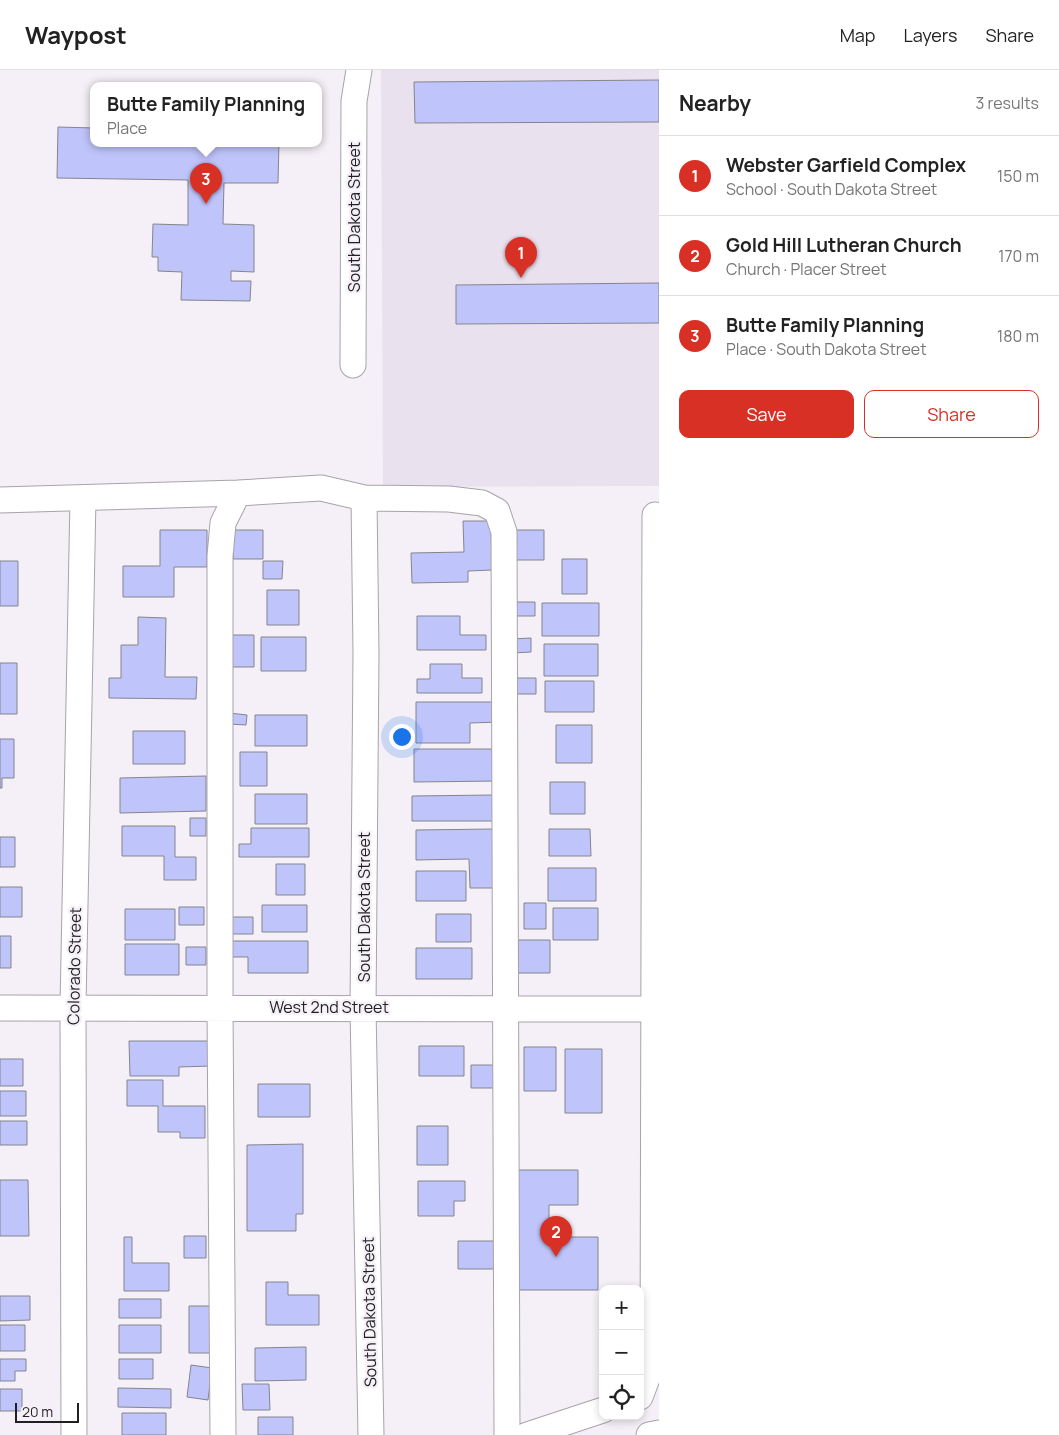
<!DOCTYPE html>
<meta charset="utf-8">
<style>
body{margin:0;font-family:Manrope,sans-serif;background:#f2f2f2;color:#222}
.controls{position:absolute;right:15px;bottom:15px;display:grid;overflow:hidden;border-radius:10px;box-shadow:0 2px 8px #0003}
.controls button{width:45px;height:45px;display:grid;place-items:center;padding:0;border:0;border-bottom:1px solid #e0e0e0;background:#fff;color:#222;font:25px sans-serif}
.scale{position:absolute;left:15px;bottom:12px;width:64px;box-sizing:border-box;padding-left:5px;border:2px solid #201f21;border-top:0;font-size:14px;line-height:18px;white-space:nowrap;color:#201f21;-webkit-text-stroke:4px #f5f0f7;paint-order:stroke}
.you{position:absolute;left:401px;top:666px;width:18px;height:18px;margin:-12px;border:4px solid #fff;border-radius:50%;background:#1a73e8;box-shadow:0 0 0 8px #1a73e833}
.badge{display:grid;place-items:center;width:32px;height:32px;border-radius:50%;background:#d93025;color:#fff;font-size:16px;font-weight:700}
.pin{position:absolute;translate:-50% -41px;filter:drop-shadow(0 1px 2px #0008)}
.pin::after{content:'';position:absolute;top:26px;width:18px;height:15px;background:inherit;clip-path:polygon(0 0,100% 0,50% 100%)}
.popup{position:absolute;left:90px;top:12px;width:232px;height:65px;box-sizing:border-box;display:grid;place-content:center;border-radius:10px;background:#fff;filter:drop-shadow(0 1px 4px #0005);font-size:16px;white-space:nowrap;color:#767676}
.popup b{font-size:19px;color:#222}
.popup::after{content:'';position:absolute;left:50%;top:100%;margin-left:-10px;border:10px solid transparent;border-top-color:#fff}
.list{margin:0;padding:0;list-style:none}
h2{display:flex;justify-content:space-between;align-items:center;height:65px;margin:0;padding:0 20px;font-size:21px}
h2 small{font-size:16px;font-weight:400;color:#767676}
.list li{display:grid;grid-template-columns:32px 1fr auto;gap:15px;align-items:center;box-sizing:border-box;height:80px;padding:0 20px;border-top:1px solid #e0e0e0}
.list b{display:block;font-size:19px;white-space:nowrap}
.list p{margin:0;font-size:16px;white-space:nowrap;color:#767676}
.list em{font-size:16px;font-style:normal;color:#767676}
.actions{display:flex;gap:10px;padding:15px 20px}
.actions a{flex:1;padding:11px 0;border:1px solid #d93025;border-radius:10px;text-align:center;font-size:18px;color:#d93025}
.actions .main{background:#d93025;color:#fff}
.icon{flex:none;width:28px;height:28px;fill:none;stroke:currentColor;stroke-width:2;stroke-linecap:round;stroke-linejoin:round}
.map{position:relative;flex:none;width:659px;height:1365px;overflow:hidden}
header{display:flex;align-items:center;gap:30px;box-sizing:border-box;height:70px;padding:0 25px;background:#fff;border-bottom:1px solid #e0e0e0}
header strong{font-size:24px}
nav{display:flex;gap:28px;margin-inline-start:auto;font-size:18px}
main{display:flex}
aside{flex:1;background:#fff}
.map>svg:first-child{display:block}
.built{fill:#eae1ee}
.building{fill:#bfc4fb;stroke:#84858c}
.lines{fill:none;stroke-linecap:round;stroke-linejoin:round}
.minor-casing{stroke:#a7a3a9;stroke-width:27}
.minor{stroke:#fff;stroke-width:25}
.labels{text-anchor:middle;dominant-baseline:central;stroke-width:4.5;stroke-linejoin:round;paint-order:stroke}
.street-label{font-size:16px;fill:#201f21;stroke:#f5f0f7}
</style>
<header>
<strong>Waypost</strong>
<nav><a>Map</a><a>Layers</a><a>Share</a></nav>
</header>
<main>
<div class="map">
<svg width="659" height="1365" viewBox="0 0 659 1365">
<rect width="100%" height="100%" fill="#f5f0f7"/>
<!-- built -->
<path class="built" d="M381,0H659V416L383,417Z"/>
<!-- building -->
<path class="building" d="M659,10V52L415,53L414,12Z
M58,57L94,58V73H279L278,113H224L223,154L254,155V202L231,201V211H251L250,231L181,230L182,202L158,201V187H152L153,154L188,155V110L57,108Z
M659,213V253L456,254V215Z
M463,451H491L492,500L468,501V512L412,513L411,483L464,482Z
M160,460H207V497H174V527H123V496H160Z
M233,460H263V489H233Z
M516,460H544V490H516Z
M562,489H587V524H562Z
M0,491H18V536H0Z
M263,491H283L282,509H263Z
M267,520H299V555H267Z
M512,532H535V546H511Z
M542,533H599V566H542Z
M417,546H460V565H486V580H417Z
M138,547L166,548L165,607H197L196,629L109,628V608H121V575H138Z
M228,565H254V597H228Z
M261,567H306V601H261Z
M531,568V582L513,583L512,569Z
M544,574H598V606H544Z
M0,593H17V644H0Z
M430,594H462V608H482V623H417V609H430Z
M515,608H536V624H515Z
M545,611H594V642H545Z
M416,632H500V652L470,653V673H416Z
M229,643L247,645L246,655L229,654Z
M255,645H307V676H255Z
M556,655H592V693H556Z
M133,661H185V694H133Z
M0,669H14V708H2V718H0Z
M414,679H499V711L414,712Z
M240,682H267V716H240Z
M206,706V741L120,743V708Z
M550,712H585V744H550Z
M255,724H307V754H255Z
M493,725V751H412V726Z
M190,748H206V766H190Z
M122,756H175V787H196V810H164V786H122Z
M251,758H309V787H239V774H251Z
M493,759L494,818H470L469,789L416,790V760Z
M549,759H590L591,786H549Z
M0,767H15V797H0Z
M276,794H305V825H276Z
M548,798H596V831H548Z
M416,801H466V831H416Z
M0,817H22V847H0Z
M524,833H546V859H524Z
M262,835H307V862H262Z
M179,837H204V855H179Z
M553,838H598V870H553Z
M125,839H175V870H125Z
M436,844H471V872H436Z
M228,847H253V864H229Z
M0,866H11V898H0Z
M518,870H550V903H518Z
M229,871H308V903H248V887H228Z
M125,874H179V905H125Z
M186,877H206V895H186Z
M416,878H472V909H416Z
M129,971H211V996L179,997V1006H130Z
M419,976H464V1006H419Z
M524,977H556V1021H524Z
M565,979H602V1043H565Z
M0,989H23V1016H0Z
M471,995H498V1018H471Z
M127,1010H163V1036H205V1068H180V1062H158V1036H127Z
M258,1014H310V1047H258Z
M0,1021H26V1046H0Z
M0,1051H27V1075H0Z
M417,1056H448V1095H417Z
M303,1074V1144H296V1161H247V1075Z
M513,1100H578V1135H549V1167H598V1220H514Z
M0,1110H28L29,1166H0Z
M418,1111H465V1131H454V1146H418Z
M184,1166H206V1188H184Z
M124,1167H132V1193H169V1221H124Z
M458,1171H496V1199H458Z
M266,1212H288V1225H319V1255H266Z
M0,1226H30V1250L0,1251Z
M119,1229H161V1248H119Z
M189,1236H213V1283H189Z
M0,1255H25V1281H0Z
M119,1255H161V1283H119Z
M306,1277V1310L255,1311V1278Z
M0,1289H26V1301H15V1311H0Z
M119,1289H153V1309H119Z
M191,1295L212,1298L208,1330L187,1327Z
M242,1314H269L270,1340H243Z
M118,1318L171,1319V1338L118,1337Z
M0,1319H22V1341H0Z
M122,1343H166V1365H122Z
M258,1347H293V1365H258Z"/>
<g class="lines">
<!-- minor casing -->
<g class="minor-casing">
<path id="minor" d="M353,295L354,31L359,0
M364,428L366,583L363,938L371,1365
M0,430L238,423L321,418L364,428L449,429L482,433L497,441L504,462L507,1365
M0,938L659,939
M640,1327L653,1293L655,445
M74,1365L73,937L83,428
M223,1365L220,937V486L223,453L238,423
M527,1365L603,1340
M649,1365L659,1363"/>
</g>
<!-- minor -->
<use href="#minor" class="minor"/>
</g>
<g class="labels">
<!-- street labels -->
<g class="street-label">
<text transform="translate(354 147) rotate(-90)">South Dakota Street</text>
<text transform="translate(364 837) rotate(-90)">South Dakota Street</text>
<text transform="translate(74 896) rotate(-89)">Colorado Street</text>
<text x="329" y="937">West 2nd Street</text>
<text transform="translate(369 1242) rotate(-91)">South Dakota Street</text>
</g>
</g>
</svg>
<div class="controls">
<button>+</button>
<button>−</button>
<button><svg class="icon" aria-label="locate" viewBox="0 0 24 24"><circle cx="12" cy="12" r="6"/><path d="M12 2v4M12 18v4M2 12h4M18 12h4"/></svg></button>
</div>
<div class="scale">20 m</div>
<div class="you"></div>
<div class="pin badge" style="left:521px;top:208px">1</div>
<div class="pin badge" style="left:556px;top:1187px">2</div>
<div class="pin badge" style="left:206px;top:134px">3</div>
<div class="popup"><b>Butte Family Planning</b>Place</div>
</div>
<aside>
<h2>Nearby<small>3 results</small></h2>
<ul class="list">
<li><span class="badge">1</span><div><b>Webster Garfield Complex</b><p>School · South Dakota Street</p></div><em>150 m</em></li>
<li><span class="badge">2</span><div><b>Gold Hill Lutheran Church</b><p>Church · Placer Street</p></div><em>170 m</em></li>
<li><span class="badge">3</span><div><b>Butte Family Planning</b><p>Place · South Dakota Street</p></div><em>180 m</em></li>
</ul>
<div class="actions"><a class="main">Save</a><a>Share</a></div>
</aside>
</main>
